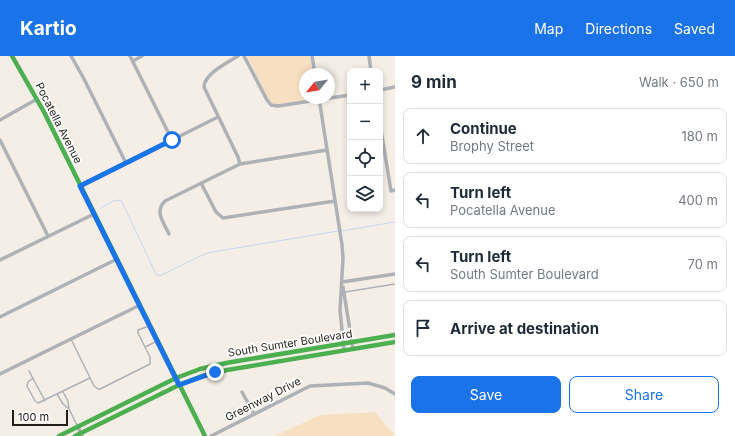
<!DOCTYPE html>
<meta charset="utf-8">
<style>
body{margin:0;font-family:Inter,sans-serif;background:#f2f2f3;color:#1f2937}
.controls{position:absolute;right:12px;top:12px;display:grid;overflow:hidden;border-radius:8px;box-shadow:0 2px 6px #0003}
.controls button{width:36px;height:36px;display:grid;place-items:center;padding:0;border:0;border-bottom:1px solid #e0e1e3;background:#fff;color:#1f2937;font:20px sans-serif}
.compass{position:absolute;left:299px;top:12px;width:36px;height:36px;border-radius:50%;background:#fff;box-shadow:0 2px 6px #0003;rotate:240deg}
.scale{position:absolute;left:12px;bottom:10px;width:56px;box-sizing:border-box;padding-left:4px;border:2px solid #221e19;border-top:0;font-size:11px;line-height:14px;white-space:nowrap;color:#221e19;-webkit-text-stroke:3px #fefefe;paint-order:stroke}
.stop{position:absolute;width:12px;height:12px;margin:-9px;border:3px solid #1a73e8;border-radius:50%;background:#fff}
.stop.end{background:#1a73e8;border-color:#fff;box-shadow:0 1px 4px #0008}
.list{margin:0;padding:0;list-style:none}
h2{display:flex;justify-content:space-between;align-items:center;height:52px;margin:0;padding:0 16px;font-size:17px}
h2 small{font-size:13px;font-weight:400;color:#747a83}
.list li{display:grid;grid-template-columns:26px 1fr auto;gap:12px;align-items:center;box-sizing:border-box;height:56px;margin:0 8px 8px;padding:0 8px;border:1px solid #e0e1e3;border-radius:8px}
.list b{display:block;font-size:15px;white-space:nowrap}
.list p{margin:0;font-size:13px;white-space:nowrap;color:#747a83}
.list em{font-size:13px;font-style:normal;color:#747a83}
.actions{display:flex;gap:8px;padding:12px 16px}
.actions a{flex:1;padding:9px 0;border:1px solid #1a73e8;border-radius:8px;text-align:center;font-size:14px;color:#1a73e8}
.actions .main{background:#1a73e8;color:#fff}
.icon{flex:none;width:22px;height:22px;fill:none;stroke:currentColor;stroke-width:2;stroke-linecap:round;stroke-linejoin:round}
.map{position:relative;flex:none;width:395px;height:380px;overflow:hidden}
header{display:flex;align-items:center;gap:24px;box-sizing:border-box;height:56px;padding:0 20px;background:#1a73e8;color:#fff}
header strong{font-size:19px}
nav{display:flex;gap:22px;margin-inline-start:auto;font-size:14px}
main{display:flex}
aside{flex:1;background:#fff}
.map>svg:first-child{display:block}
.green{fill:#f7dfc2}
.lines{fill:none;stroke-linecap:round;stroke-linejoin:round}
.stream{stroke:#c7d5f2;stroke-width:1}
.lane{stroke:#aeb2b7;stroke-width:1.5}
.street{stroke:#aeb2b7;stroke-width:3.5}
.fast{stroke:#4caf50;stroke-width:4.5}
.route{stroke:#1a73e8;stroke-width:5}
.labels{text-anchor:middle;dominant-baseline:central;stroke-width:3.5;stroke-linejoin:round;paint-order:stroke}
.street-label{font-size:11px;fill:#221e19;stroke:#fefefe}
</style>
<header>
<strong>Kartio</strong>
<nav><a>Map</a><a>Directions</a><a>Saved</a></nav>
</header>
<main>
<div class="map">
<svg width="395" height="380" viewBox="0 0 395 380">
<rect width="100%" height="100%" fill="#f4eee7"/>
<!-- green -->
<path class="green" d="M247,0H310L313,18H305V42L317,43L277,48L272,47L269,45Z
M375,356L395,380H275L320,359Z"/>
<g class="lines">
<!-- stream -->
<path class="stream" d="M101,152L113,145L120,144L122,146L156,218L159,220L207,197L338,175
M341,175L395,166"/>
<!-- lane -->
<path class="lane" d="M345,236L395,228
M71,283L94,330L98,333H100L150,308V301L138,277V274L149,270
M145,291L157,285
M29,315L45,345
M33,322L28,326L27,330L35,345L38,347L90,322
M63,336L68,345L69,353L77,369
M57,338L63,348L69,353"/>
<!-- street -->
<path class="street" d="M71,0L83,21L126,107
M130,0L172,84
M238,0C227,7 204,18 204,31L238,101L240,108
M244,0L267,44L271,49L278,50L350,39
M312,0L315,18
M369,0L371,15
M133,5L142,0
M380,34L395,31
M319,42L342,189L343,202L340,254L344,294
M0,64L37,43
M380,68L391,135L395,134
M0,84L48,180
M201,127L216,156L223,162L335,145
M80,130L218,61
M169,178C164,167 154,156 165,145L240,108L327,94
M0,204L94,158
M342,226L395,218
M343,231L353,293
M0,261L117,203
M0,318L140,249
M242,336L254,358
M78,371L82,380
M211,380L310,330L368,327L385,332L395,338"/>
<!-- fast -->
<path class="fast" d="M12,0L44,56L205,380
M59,380L176,322L200,313L226,307L395,279
M75,380L179,329L202,320L227,314L395,286"/>
</g>
<g class="lines">
<!-- route -->
<path class="route" d="M172,84L80,130L179,329L215,316"/>
</g>
<g class="labels">
<!-- street labels -->
<g class="street-label">
<text transform="translate(59 67) rotate(63)">Pocatella Avenue</text>
<text transform="translate(290 287) rotate(-9)">South Sumter Boulevard</text>
<text transform="translate(263 343) rotate(-27)">Greenway Drive</text>
</g>
</g>
</svg>
<div class="controls">
<button>+</button>
<button>−</button>
<button><svg class="icon" aria-label="locate" viewBox="0 0 24 24"><circle cx="12" cy="12" r="6"/><path d="M12 2v4M12 18v4M2 12h4M18 12h4"/></svg></button>
<button><svg class="icon" aria-label="layers" viewBox="0 0 24 24"><path d="M12 4l9 5-9 5-9-5zM3 14l9 5 9-5"/></svg></button>
</div>
<svg class="compass" viewBox="-18 -18 36 36"><path d="M0-13l5 13h-10z" fill="#e53935"/><path d="M0 13l5-13h-10z" fill="#747a83"/></svg>
<div class="scale">100 m</div>
<div class="stop" style="left:172px;top:84px"></div>
<div class="stop end" style="left:215px;top:316px"></div>
</div>
<aside>
<h2>9 min<small>Walk · 650 m</small></h2>
<ul class="list">
<li><svg class="icon" aria-label="ahead" viewBox="0 0 24 24"><path d="M12 20V5M6 11l6-6 6 6"/></svg><div><b>Continue</b><p>Brophy Street</p></div><em>180 m</em></li>
<li><svg class="icon" aria-label="left" viewBox="0 0 24 24"><path d="M17 20v-9H6M10 6l-5 5 5 5"/></svg><div><b>Turn left</b><p>Pocatella Avenue</p></div><em>400 m</em></li>
<li><svg class="icon" aria-label="left" viewBox="0 0 24 24"><path d="M17 20v-9H6M10 6l-5 5 5 5"/></svg><div><b>Turn left</b><p>South Sumter Boulevard</p></div><em>70 m</em></li>
<li><svg class="icon" aria-label="arrive" viewBox="0 0 24 24"><path d="M6 21V4h12l-3 4 3 4H6"/></svg><div><b>Arrive at destination</b></div></li>
</ul>
<div class="actions"><a class="main">Save</a><a>Share</a></div>
</aside>
</main>
